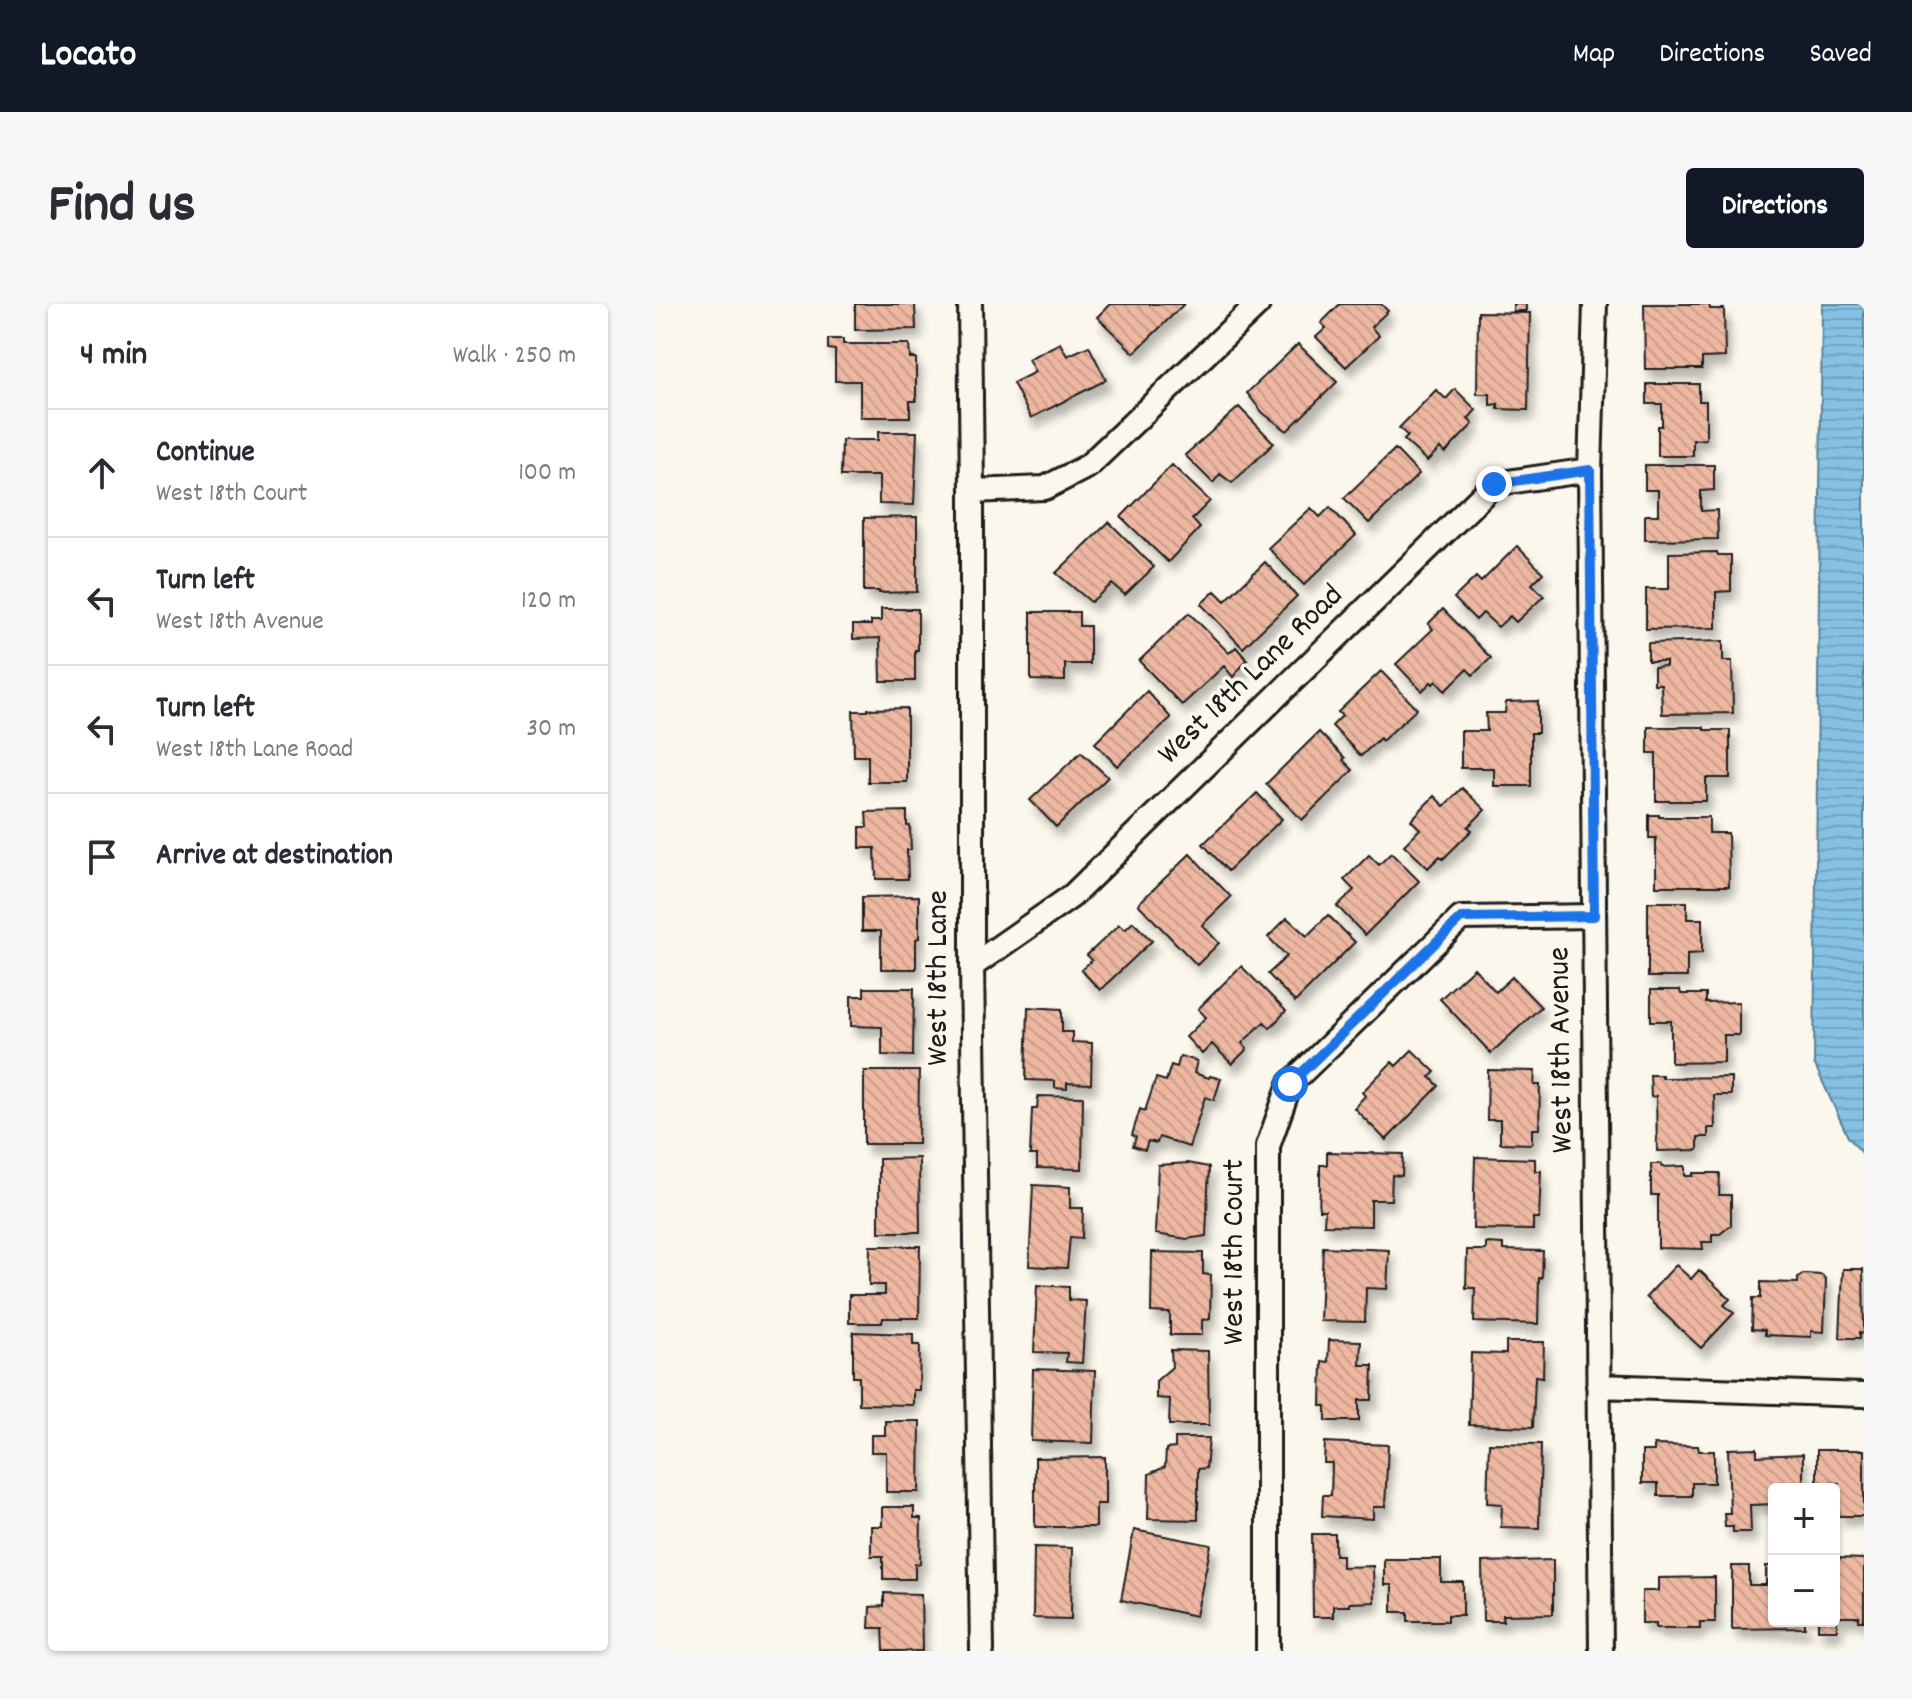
<!DOCTYPE html>
<meta charset="utf-8">
<style>
body{margin:0;font-family:Dekko,sans-serif;background:#f7f7f7;color:#2b2b33}
.controls{position:absolute;right:24px;bottom:24px;display:grid;overflow:hidden;border-radius:8px;box-shadow:0 2px 6px #0004}
.controls button{width:72px;height:72px;display:grid;place-items:center;padding:0;border:0;border-bottom:2px solid #e1e1e2;background:#fff;color:#2b2b33;font:40px sans-serif}
.stop{position:absolute;width:24px;height:24px;margin:-18px;border:6px solid #1a73e8;border-radius:50%;background:#fff}
.stop.end{background:#1a73e8;border-color:#fff;box-shadow:0 2px 8px #0008}
.list{margin:0;padding:0;list-style:none}
h2{display:flex;justify-content:space-between;align-items:center;height:104px;margin:0;padding:0 32px;font-size:34px}
h2 small{font-size:26px;font-weight:400;color:#7c7c81}
.list li{display:grid;grid-template-columns:52px 1fr auto;gap:24px;align-items:center;box-sizing:border-box;height:128px;padding:0 32px;border-top:2px solid #e1e1e2}
.list b{display:block;font-size:30px;white-space:nowrap}
.list p{margin:0;font-size:26px;white-space:nowrap;color:#7c7c81}
.list em{font-size:26px;font-style:normal;color:#7c7c81}
.icon{flex:none;width:44px;height:44px;fill:none;stroke:currentColor;stroke-width:2;stroke-linecap:round;stroke-linejoin:round}
.map{position:relative;flex:none;width:1208px;height:1347px;overflow:hidden;border-radius:8px}
header{display:flex;align-items:center;gap:48px;box-sizing:border-box;height:112px;padding:0 40px;background:#111827;color:#fff}
header strong{font-size:38px}
nav{display:flex;gap:44px;margin-inline-start:auto;font-size:28px}
.intro{display:flex;align-items:center;justify-content:space-between;box-sizing:border-box;height:192px;padding:0 48px}
h1{margin:0;font-size:56px}
.button{padding:20px 36px;border-radius:8px;background:#111827;color:#fff;font-size:28px;font-weight:700}
main{display:flex;gap:48px;padding:0 48px}
aside{flex:1;background:#fff;border-radius:8px;box-shadow:0 2px 6px #0004}
.map>svg:first-child{display:block}
.water{fill:url(#water-rules);stroke:#5a7f94;stroke-width:2}
.building{fill:url(#building-back-hatch);stroke:#1c1c1c;stroke-width:2;filter:url(#shadow)}
.lines{fill:none;stroke-linecap:round;stroke-linejoin:round}
.minor-casing{stroke:#1c1c1c;stroke-width:28}
.minor{stroke:#fbf7ec;stroke-width:22}
.route{stroke:#1a73e8;stroke-width:10}
.labels{text-anchor:middle;dominant-baseline:central;stroke-width:7;stroke-linejoin:round;paint-order:stroke}
.street-label{font-size:32px;fill:#1c1c1c;stroke:#fbf7ec}
</style>
<header>
<strong>Locato</strong>
<nav><a>Map</a><a>Directions</a><a>Saved</a></nav>
</header>
<div class="intro"><h1>Find us</h1><a class="button">Directions</a></div>
<main>
<aside>
<h2>4 min<small>Walk · 250 m</small></h2>
<ul class="list">
<li><svg class="icon" aria-label="ahead" viewBox="0 0 24 24"><path d="M12 20V5M6 11l6-6 6 6"/></svg><div><b>Continue</b><p>West 18th Court</p></div><em>100 m</em></li>
<li><svg class="icon" aria-label="left" viewBox="0 0 24 24"><path d="M17 20v-9H6M10 6l-5 5 5 5"/></svg><div><b>Turn left</b><p>West 18th Avenue</p></div><em>120 m</em></li>
<li><svg class="icon" aria-label="left" viewBox="0 0 24 24"><path d="M17 20v-9H6M10 6l-5 5 5 5"/></svg><div><b>Turn left</b><p>West 18th Lane Road</p></div><em>30 m</em></li>
<li><svg class="icon" aria-label="arrive" viewBox="0 0 24 24"><path d="M6 21V4h12l-3 4 3 4H6"/></svg><div><b>Arrive at destination</b></div></li>
</ul>
</aside>
<div class="map">
<svg width="1208" height="1347" viewBox="0 0 1208 1347">
<defs>
<pattern id="water-rules" width="6" height="5" patternUnits="userSpaceOnUse" patternTransform="scale(2)"><rect width="6" height="5" fill="#84c1e4"/><path d="M0 2.5h6" fill="none" stroke="#71a5c3"/></pattern>
<pattern id="building-back-hatch" width="6" height="6" patternUnits="userSpaceOnUse" patternTransform="scale(2)"><rect width="6" height="6" fill="#edb7a1"/><path d="M-1 5l2 2M0 0l6 6M5-1l2 2" fill="none" stroke="#cb9d8a"/></pattern>
<filter id="shadow"><feDropShadow dx="5" dy="9" stdDeviation="4" flood-color="#0004"/></filter>
</defs>
<rect width="100%" height="100%" fill="#fbf7ec"/>
<filter id="ink" filterUnits="userSpaceOnUse"><feTurbulence type="fractalNoise" baseFrequency=".0125" numOctaves="2"/><feDisplacementMap in="SourceGraphic" scale="16" xChannelSelector="R" yChannelSelector="G"/><feConvolveMatrix kernelMatrix="1 2 1 2 8 2 1 2 1" color-interpolation-filters="sRGB"/></filter>
<g filter="url(#ink)">
<!-- water -->
<path class="water" d="M1166,0H1208V851L1192,833L1158,759Z"/>
<!-- building -->
<path class="building" d="M199,0H259L260,25L199,26Z
M454,0H528L478,49L441,13Z
M684,0H725L732,7L715,23L723,32L690,63L660,33L670,24L665,19Z
M857,0H870V7H857Z
M988,0H1053L1054,5H1068L1069,53L1046,54V65H989Z
M822,8L874,9L872,106L842,105V100L834,101V90H821Z
M172,35H187V40H253L254,54H260V97H254V113H204V77H179V46L172,45Z
M404,39L411,52L433,42L450,76L375,114L357,79L379,68L372,55Z
M642,40L681,78L631,127L607,109L591,89Z
M991,80H1043V97H1050V135L1037,136V152H1002V122H1006V100H991Z
M799,85L820,106L812,115L817,120L789,149L784,144L771,157L748,136L752,132L743,124L780,86L790,95Z
M583,103L618,139L576,179L564,170L557,179L529,151Z
M222,128H261L258,201L223,200V172H185L186,136H222Z
M739,145L763,170L713,219L688,194Z
M516,161L554,197L536,215L544,224L512,258L465,213Z
M989,161H1058V186L1045,187V207L1061,206L1062,235L989,236V211H1002V186H989Z
M674,203L700,231L648,281L612,244L655,204L664,213Z
M261,213V288L223,289V287H208V214Z
M453,218L498,263L469,291L456,280L435,298L400,269Z
M861,242L887,269L876,280L888,292L860,318L854,312L842,323L827,309L820,316L798,294L820,273L825,278Z
M1061,248L1062,251H1075V287L1060,288V324L990,325V285H1013V249Z
M609,258L641,292L587,344L545,300L559,287L569,297Z
M225,305H262V346H259V377H225L224,334L197,335V321H215V317H225Z
M787,305L835,354L817,371L811,365L789,387L780,377L777,380L775,378L766,387L740,360L777,325L772,320Z
M375,308H423V322H434V360H409V377L375,376Z
M533,309L573,349L580,343L591,356L577,373L568,362L526,401L483,357Z
M1067,337V357H1076L1077,409L1006,410L1005,380H998V363L1010,362V357H992V339Z
M725,367L761,405L726,437L724,434L705,452L676,422L686,412L682,408Z
M491,387L515,414L461,462L439,439Z
M882,397V429H875V482H838V464H805V427H831L830,409H849L850,398Z
M251,404V478H212V452H198L197,407H212V405Z
M992,423H1048V426H1074V474H1050V497H1000V449H992Z
M663,428L689,454L687,456L697,466L646,516L610,480Z
M425,448L452,473L400,523L374,496Z
M806,484L829,506L812,523L816,526L787,555L784,552L772,564L748,541L764,525L755,516L778,492L788,502Z
M601,489L626,515L572,567L547,540Z
M251,507V522H254L255,546H251L252,575H220L219,544H204V523H211L210,508Z
M993,511H1003V513H1053V529H1072L1073,582H1000V534H993Z
M735,549L763,577L709,631L681,602L698,586L688,576L713,551L723,561Z
M534,550L575,593L546,621L563,639L541,661L482,600Z
M263,592V634L260,635V665H225V627H206V593Z
M992,598H1031V615H1046V649L1031,650V673H992Z
M672,611L699,638L639,698L612,670L631,652L612,633L631,614L651,632Z
M477,618L496,637L444,686L425,666L436,656L431,651L463,621L469,626Z
M585,662L630,707L614,724L608,718L586,739L591,745L576,760L556,740L546,750L530,733L550,713L542,705Z
M818,664L840,688L856,673L885,703L835,749L784,695Z
M208,684H258L257,752L226,751V723L195,722V692H208Z
M995,686H1024L1025,690H1050V699L1083,698V731H1068V758L1015,759V717H995Z
M372,703L406,705V728H416V738L436,739L435,780L411,779V785L399,784V777L370,776Z
M756,746L779,768L774,773L783,782L730,836L698,804L709,792L706,788L736,758L740,762Z
M524,752L541,757L538,769L553,774L554,772L565,775L558,796L549,793L533,843L503,833L501,839L492,837L489,846L477,842L480,833L476,831L484,805L489,807L500,774L510,777L515,761L521,763Z
M832,766L879,767L878,781H884L883,825H876V840L844,839V816H831Z
M208,767H263L262,840H208Z
M994,771H1006V774L1075,773V791H1058L1059,824H1052V833H1042V846L1001,847L1000,792L995,793Z
M382,792L427,793L426,865L381,864V851H374L376,805H381Z
M671,848L747,850L746,872L736,871L735,896H715V922L668,921L669,906H663L664,883V861H671Z
M819,853L879,855V867H885L883,914H877V926L817,925Z
M263,854L264,928H223V855Z
M532,859L553,863L550,932L531,935L499,930L502,861Z
M995,860H1006V863L1029,862V872H1037V869H1064L1063,891H1075V921L1064,930H1056V938H1046L1047,945L1002,944V891H995Z
M377,881L414,883V904H427L426,934L414,933L411,964L373,962Z
M830,939L847,940V946L887,947L886,974H883L882,1020L818,1018L819,984H810L811,946H830Z
M214,942H264L263,1014H227L226,1019H193V991H229V981H213Z
M667,943L733,946L731,985L710,984L709,1018L664,1017Z
M496,948L547,949V970L555,971L554,1015L546,1016V1031H514V1009L495,1008Z
M1020,961L1035,975L1043,966L1074,995L1068,1001L1078,1009L1045,1044L990,993Z
M1187,965H1207L1208,1029L1204,1028V1034H1184Z
M1147,970L1166,971L1170,976L1168,1028L1155,1027V1033L1109,1031V1026L1096,1025L1097,994H1105V978L1142,979V974Z
M381,981L413,983V996L430,997L426,1059L410,1058L411,1049L378,1048Z
M197,1028L257,1030V1041H264L263,1086H257V1101L203,1100V1073H197Z
M673,1036L705,1037L704,1061H717L716,1096H703V1117H670V1102H665L666,1057L672,1058Z
M850,1038H888L887,1073L879,1072L877,1123L813,1121L815,1049L850,1050Z
M515,1046L552,1047L553,1121H513L514,1095L500,1094V1077L516,1063Z
M377,1065L439,1067L437,1139L375,1137Z
M229,1117H264L263,1188H230V1148H215V1131H229Z
M519,1134H553L550,1164L542,1165V1216L492,1215L493,1170L509,1163L510,1145L519,1144Z
M669,1138L732,1141L729,1203H717V1215L666,1212L667,1191H675L676,1159H668Z
M833,1139L885,1140L883,1224L845,1223L846,1200L831,1199Z
M998,1141L1042,1142L1043,1147H1058V1179H1036V1192H1002V1179H986V1147H998Z
M1101,1144V1152L1147,1150V1185H1118V1200L1094,1201L1095,1228H1077V1223H1069L1068,1209H1074L1072,1145Z
M1161,1146H1208V1212H1183V1179H1161Z
M449,1153V1200H440V1223H379V1154Z
M226,1203H258V1214H265L264,1260H259V1275H227V1252H215V1222H226Z
M478,1226L555,1241L540,1312L465,1296Z
M656,1230H679V1251H686V1263L717,1262L718,1298L693,1299V1302H677V1313H657Z
M378,1243L416,1244L415,1315L377,1314Z
M1181,1254L1208,1255V1317H1203V1313H1181V1326H1162V1317H1178V1277H1180Z
M728,1255H785V1278H807V1311H792V1317H752V1308H736V1281H728Z
M897,1256V1310L847,1311V1317H827L826,1258Z
M1076,1262H1093V1281H1110V1262H1118V1317H1149V1324L1076,1325Z
M1059,1273V1318H1044V1324H1000V1319H986V1287H1002V1274Z
M228,1289L265,1290L266,1347H228L227,1324H213L214,1303L228,1302Z"/>
<g class="lines">
<!-- minor casing -->
<g class="minor-casing">
<path id="minor" d="M314,0L316,187V662L326,1347
M939,0L934,166L945,1347
M316,187L389,184L432,162L602,0
M316,662L416,592L838,180L934,166
M942,1082L1208,1091
M612,1347V842L634,780L805,614L938,612"/>
</g>
<!-- minor -->
<use href="#minor" class="minor"/>
</g>
</g>
<g class="lines" filter="url(#ink)">
<!-- route -->
<path class="route" d="M634,780L805,614L938,612L934,166L838,180"/>
</g>
<g class="labels">
<!-- street labels -->
<g class="street-label">
<text transform="translate(596 372) rotate(-44)">West 18th Lane Road</text>
<text transform="translate(284 674) rotate(-90)">West 18th Lane</text>
<text transform="translate(907 746) rotate(-91)">West 18th Avenue</text>
<text transform="translate(580 948) rotate(-90)">West 18th Court</text>
</g>
</g>
</svg>
<div class="controls">
<button>+</button>
<button>−</button>
</div>
<div class="stop" style="left:634px;top:780px"></div>
<div class="stop end" style="left:838px;top:180px"></div>
</div>
</main>
